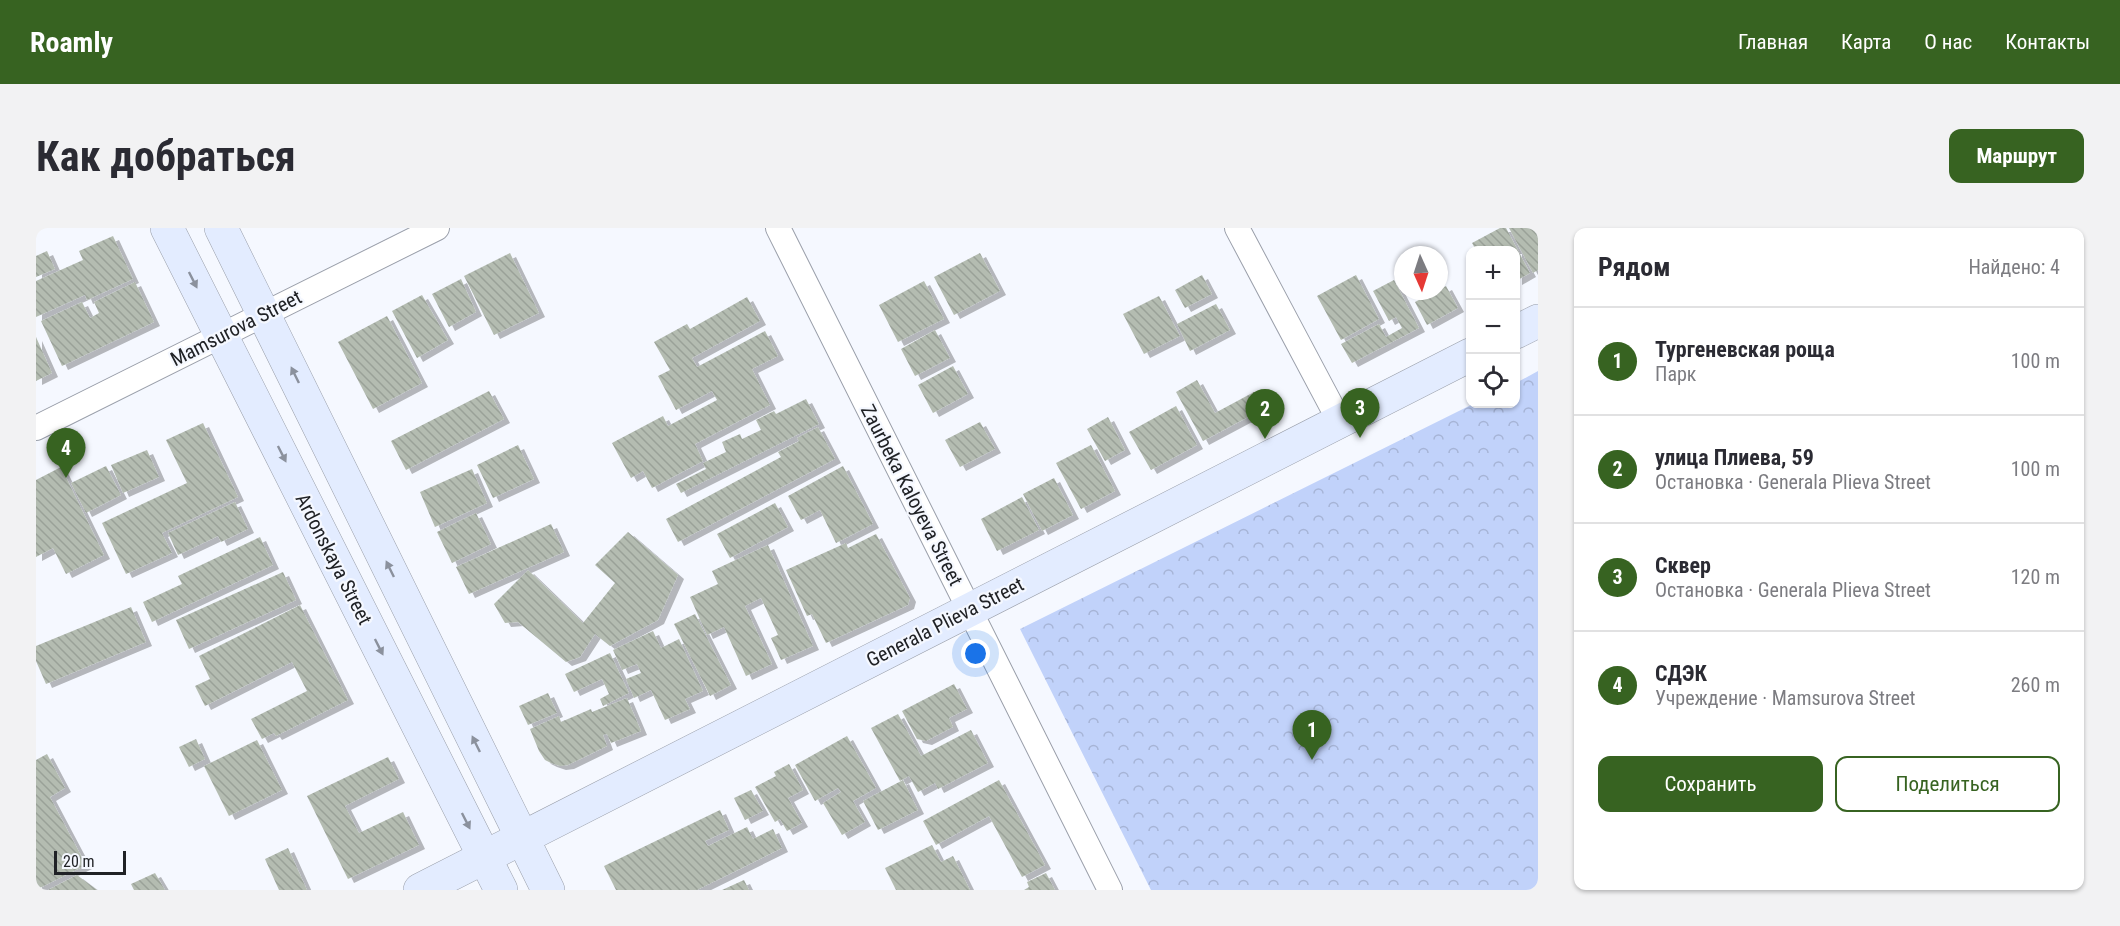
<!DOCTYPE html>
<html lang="ru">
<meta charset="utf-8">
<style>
body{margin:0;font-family:"Roboto Condensed",sans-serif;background:#f2f2f3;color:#2b2b33}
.controls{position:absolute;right:18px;top:18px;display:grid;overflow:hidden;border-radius:12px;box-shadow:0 2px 4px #0004}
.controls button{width:54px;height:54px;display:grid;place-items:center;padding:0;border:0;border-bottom:2px solid #e1e1e2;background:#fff;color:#2b2b33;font:30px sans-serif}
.compass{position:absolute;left:1358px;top:18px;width:54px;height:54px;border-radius:50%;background:#fff;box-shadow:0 2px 4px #0004;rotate:177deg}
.scale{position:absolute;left:18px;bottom:15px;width:72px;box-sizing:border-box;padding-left:6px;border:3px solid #202226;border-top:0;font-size:16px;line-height:21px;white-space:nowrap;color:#202226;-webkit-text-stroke:4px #f5f8ff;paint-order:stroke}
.you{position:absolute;left:940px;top:426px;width:21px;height:21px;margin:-15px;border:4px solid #fff;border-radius:50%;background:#1a73e8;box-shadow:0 0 0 9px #1a73e833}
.badge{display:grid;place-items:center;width:39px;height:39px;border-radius:50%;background:#376321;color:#fff;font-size:20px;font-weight:700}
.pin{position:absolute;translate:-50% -50px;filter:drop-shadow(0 2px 3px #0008)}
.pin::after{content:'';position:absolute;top:32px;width:21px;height:18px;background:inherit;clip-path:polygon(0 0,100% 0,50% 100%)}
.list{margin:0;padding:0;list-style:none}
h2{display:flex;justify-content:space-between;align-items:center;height:78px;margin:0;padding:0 24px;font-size:26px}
h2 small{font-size:20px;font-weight:400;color:#7c7c81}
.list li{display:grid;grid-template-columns:39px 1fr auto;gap:18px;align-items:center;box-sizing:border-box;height:108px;padding:0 24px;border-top:2px solid #e1e1e2}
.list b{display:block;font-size:22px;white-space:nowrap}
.list p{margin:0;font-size:20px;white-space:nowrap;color:#7c7c81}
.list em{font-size:20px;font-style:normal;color:#7c7c81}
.actions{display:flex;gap:12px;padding:18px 24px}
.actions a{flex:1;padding:14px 0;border:2px solid #376321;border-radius:12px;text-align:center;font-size:21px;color:#376321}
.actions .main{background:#376321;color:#fff}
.icon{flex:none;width:33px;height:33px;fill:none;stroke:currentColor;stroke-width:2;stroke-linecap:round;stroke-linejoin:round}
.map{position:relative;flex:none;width:1502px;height:662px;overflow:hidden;border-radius:12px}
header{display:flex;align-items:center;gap:36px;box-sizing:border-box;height:84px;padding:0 30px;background:#376321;color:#fff}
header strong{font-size:28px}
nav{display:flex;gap:33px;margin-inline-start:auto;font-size:21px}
.intro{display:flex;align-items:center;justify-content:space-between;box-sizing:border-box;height:144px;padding:0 36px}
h1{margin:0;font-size:42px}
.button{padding:15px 27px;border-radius:12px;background:#376321;color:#fff;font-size:21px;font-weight:700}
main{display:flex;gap:36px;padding:0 36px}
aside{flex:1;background:#fff;border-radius:12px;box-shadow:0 2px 4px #0004}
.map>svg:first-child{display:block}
.park{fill:url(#park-crowns)}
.building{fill:url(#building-back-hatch);filter:url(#shadow)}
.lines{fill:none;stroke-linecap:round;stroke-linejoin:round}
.street-casing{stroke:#9a9faa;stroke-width:26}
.secondary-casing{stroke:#9a9faa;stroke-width:34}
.street{stroke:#fff;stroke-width:24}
.secondary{stroke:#e3ecff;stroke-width:33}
.oneway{fill:#8b919d}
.labels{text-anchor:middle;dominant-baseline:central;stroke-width:4.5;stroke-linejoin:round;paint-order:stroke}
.street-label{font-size:20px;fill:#202226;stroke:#f5f8ff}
</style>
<header>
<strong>Roamly</strong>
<nav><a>Главная</a><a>Карта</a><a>О нас</a><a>Контакты</a></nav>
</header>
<div class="intro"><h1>Как добраться</h1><a class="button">Маршрут</a></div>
<main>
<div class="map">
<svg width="1502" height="662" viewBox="0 0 1502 662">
<defs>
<pattern id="park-crowns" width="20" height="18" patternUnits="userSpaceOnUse" patternTransform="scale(1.5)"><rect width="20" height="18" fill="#c1d2fa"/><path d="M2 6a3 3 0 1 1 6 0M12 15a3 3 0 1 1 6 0" fill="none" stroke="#a6b4d6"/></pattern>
<pattern id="building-back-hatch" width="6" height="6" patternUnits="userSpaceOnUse" patternTransform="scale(1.5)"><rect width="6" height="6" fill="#b4bcb1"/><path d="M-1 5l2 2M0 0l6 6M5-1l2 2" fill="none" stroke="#9aa198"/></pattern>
<filter id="shadow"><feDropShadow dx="6" dy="4" stdDeviation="0" flood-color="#0004"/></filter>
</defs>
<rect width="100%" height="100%" fill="#f5f8ff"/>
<!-- park -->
<path class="park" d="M1502,143V662H1115L984,401L1437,176H1480V155Z"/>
<!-- building -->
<path class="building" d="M1464,0H1470L1494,45L1480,53V22H1440L1436,15Z
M1473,0H1502V42L1497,45Z
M77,8L97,51L51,72L49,67L0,89V53L47,32L43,23Z
M11,23L19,41L0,49V28Z
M474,25L503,85L458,107L428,48Z
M944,25L964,63L918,87L898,49Z
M1166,47L1176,66L1149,80L1139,62Z
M1320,47L1343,91L1305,112L1281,68Z
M425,51L440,84L413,99L396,66Z
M1358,52L1383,100L1316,135L1305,116L1343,96L1350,109L1366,100L1360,89L1353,93L1337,63Z
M888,53L908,91L862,114L843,77Z
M99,54L118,94L26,138L5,93L46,74L54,90L63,85L58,74Z
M1410,58L1422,80L1391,97L1379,74Z
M386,67L412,112L381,130L356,83Z
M1123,68L1144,108L1108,126L1087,86Z
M711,69L724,93L656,130L661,139L729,103L742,128L716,141L734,177L659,216L667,233L616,260L607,243L595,250L576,215L627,188L632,198L681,172L676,163L640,182L622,148L634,142L618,114L651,96L654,101Z
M1180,76L1194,102L1154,123L1141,96Z
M351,88L386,155L337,181L302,114Z
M899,102L914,130L879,148L865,121Z
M0,109L16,145L0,153Z
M917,138L932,166L897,185L882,157Z
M1161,152L1179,185L1218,164L1227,181L1167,213L1140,164Z
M453,163L468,191L370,242L355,213Z
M770,171L783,196L645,265L640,256L670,241L667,235L690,224L686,214L704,206L706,211L725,202L720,192L738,183L740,186Z
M1140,178L1161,217L1115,242L1093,204Z
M1072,189L1089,222L1069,233L1051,201Z
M944,194L959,221L924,239L909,212Z
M167,195L202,269L126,305L136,325L90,346L66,295L151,255L130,212Z
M782,199L799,231L642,314L630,291L745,229L742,224L763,213L761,210Z
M482,217L498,251L457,270L441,237Z
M1055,217L1079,263L1045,281L1020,235Z
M111,222L123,249L87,265L75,237Z
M70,238L85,267L50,285L35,255Z
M807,238L837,296L800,315L784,282L765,292L752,268Z
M25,239L68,327L30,346L17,320L0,329V252Z
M436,241L451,275L399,299L384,264Z
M1018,250L1037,287L1006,303L987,266Z
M986,269L1003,302L961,323L945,291Z
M199,274L212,301L185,314L182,308L142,327L132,305Z
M739,275L752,299L694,330L681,306Z
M440,285L455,316L416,335L401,304Z
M515,296L528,324L433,366L420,339Z
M592,304L642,347L622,392L574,418L559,406L544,429L530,434L482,394L469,395L458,376L492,342L547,395L579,355L559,337Z
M840,306L874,370L872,377L790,415L776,386L771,388L750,342L810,315L812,320Z
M224,309L237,337L116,394L107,374L146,356L142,348Z
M732,317L777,418L745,432L735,410L742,407L725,370L709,378L736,436L710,448L688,399L671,407L654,369L682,356L676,343Z
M247,344L260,372L153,421L140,392Z
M264,377L312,472L240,508L238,505L226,511L215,491L271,463L256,434L169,478L159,458L174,451L163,428Z
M95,379L110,414L10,456L0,433V418Z
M659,386L695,457L674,468L638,396Z
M617,403L625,420L643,411L667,463L649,471L654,481L629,492L615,462L598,470L590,451L605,445L601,436L586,442L577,422Z
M574,425L593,465L567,478L564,471L573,466L566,451L538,464L529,446Z
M918,456L931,481L913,490L917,499L890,513L881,511L866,483Z
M512,465L521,485L492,497L483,478Z
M591,470L605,503L575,515L571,506L567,507L571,518L532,537L524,538L515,535L509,532L503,523L494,501L523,488L525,494L555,481L556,484Z
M862,486L885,528L935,502L952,535L902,561L899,555L882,564L873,548L864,553L835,500Z
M811,508L840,560L817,573L829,594L806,607L787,575L805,564L802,560L779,573L759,537Z
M160,511L169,531L153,539L143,519Z
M221,512L246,562L193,588L168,538Z
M11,526L29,560L14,569L50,637L0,662V532Z
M352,529L363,551L309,578L323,605L367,584L383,617L312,651L271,568Z
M753,536L767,562L752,570L766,595L751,603L744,591L739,594L719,559L740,548L738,544Z
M867,552L882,582L842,602L827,573Z
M963,552L1009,637L986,649L953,588L900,617L887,593Z
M715,562L727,583L709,592L698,570Z
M684,582L693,602L669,613L672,618L711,599L717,611L737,601L746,620L661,662H580L568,638Z
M896,617L905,634L917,628L934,662H860L849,640Z
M252,620L271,662H243L229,631Z
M119,645L129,662H98L95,656Z
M1010,645L1019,662H988L993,659L991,654Z
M41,647L61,662H12Z
M708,652L713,662H686Z"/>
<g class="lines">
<!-- street casing -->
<g class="street-casing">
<path id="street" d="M742,0L1074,662
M1201,0L1304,194
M0,200L401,0"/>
</g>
<!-- secondary casing -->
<g class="secondary-casing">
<path id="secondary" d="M131,0L465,662
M185,0L512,662
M1480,104L1502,93
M384,662L1434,127"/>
</g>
<!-- street -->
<use href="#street" class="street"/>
<!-- secondary -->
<use href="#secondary" class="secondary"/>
</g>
<!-- one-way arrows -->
<defs><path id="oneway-solid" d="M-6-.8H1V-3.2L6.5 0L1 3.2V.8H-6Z" transform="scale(1.5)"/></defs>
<g class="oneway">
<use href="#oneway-solid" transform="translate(157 52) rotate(63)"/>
<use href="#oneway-solid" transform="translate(259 147) rotate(-116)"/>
<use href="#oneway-solid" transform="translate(246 226) rotate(63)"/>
<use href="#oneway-solid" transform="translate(354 341) rotate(-116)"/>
<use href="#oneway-solid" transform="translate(343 419) rotate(63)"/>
<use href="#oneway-solid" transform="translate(440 516) rotate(-116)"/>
<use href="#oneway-solid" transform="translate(430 593) rotate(63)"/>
</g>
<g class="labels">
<!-- street labels -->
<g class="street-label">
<text transform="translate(200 100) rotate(-27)">Mamsurova Street</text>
<text transform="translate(876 267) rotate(63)">Zaurbeka Kaloyeva Street</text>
<text transform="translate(298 331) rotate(63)">Ardonskaya Street</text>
<text transform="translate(909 394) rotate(-27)">Generala Plieva Street</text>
</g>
</g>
</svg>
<div class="controls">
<button>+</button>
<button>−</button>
<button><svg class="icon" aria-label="locate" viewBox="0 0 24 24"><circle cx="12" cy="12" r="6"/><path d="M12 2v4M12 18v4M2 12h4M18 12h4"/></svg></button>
</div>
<svg class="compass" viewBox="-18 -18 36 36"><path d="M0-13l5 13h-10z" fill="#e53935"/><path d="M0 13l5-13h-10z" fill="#7c7c81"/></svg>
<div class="scale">20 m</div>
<div class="you"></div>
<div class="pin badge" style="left:1276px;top:532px">1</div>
<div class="pin badge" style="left:1229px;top:211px">2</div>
<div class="pin badge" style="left:1324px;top:210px">3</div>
<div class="pin badge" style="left:30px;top:250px">4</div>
</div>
<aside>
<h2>Рядом<small>Найдено: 4</small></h2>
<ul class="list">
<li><span class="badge">1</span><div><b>Тургеневская роща</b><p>Парк</p></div><em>100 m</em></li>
<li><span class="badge">2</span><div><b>улица Плиева, 59</b><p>Остановка · Generala Plieva Street</p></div><em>100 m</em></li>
<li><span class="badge">3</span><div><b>Сквер</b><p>Остановка · Generala Plieva Street</p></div><em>120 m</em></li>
<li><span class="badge">4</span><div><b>СДЭК</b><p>Учреждение · Mamsurova Street</p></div><em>260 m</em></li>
</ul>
<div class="actions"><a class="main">Сохранить</a><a>Поделиться</a></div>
</aside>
</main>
